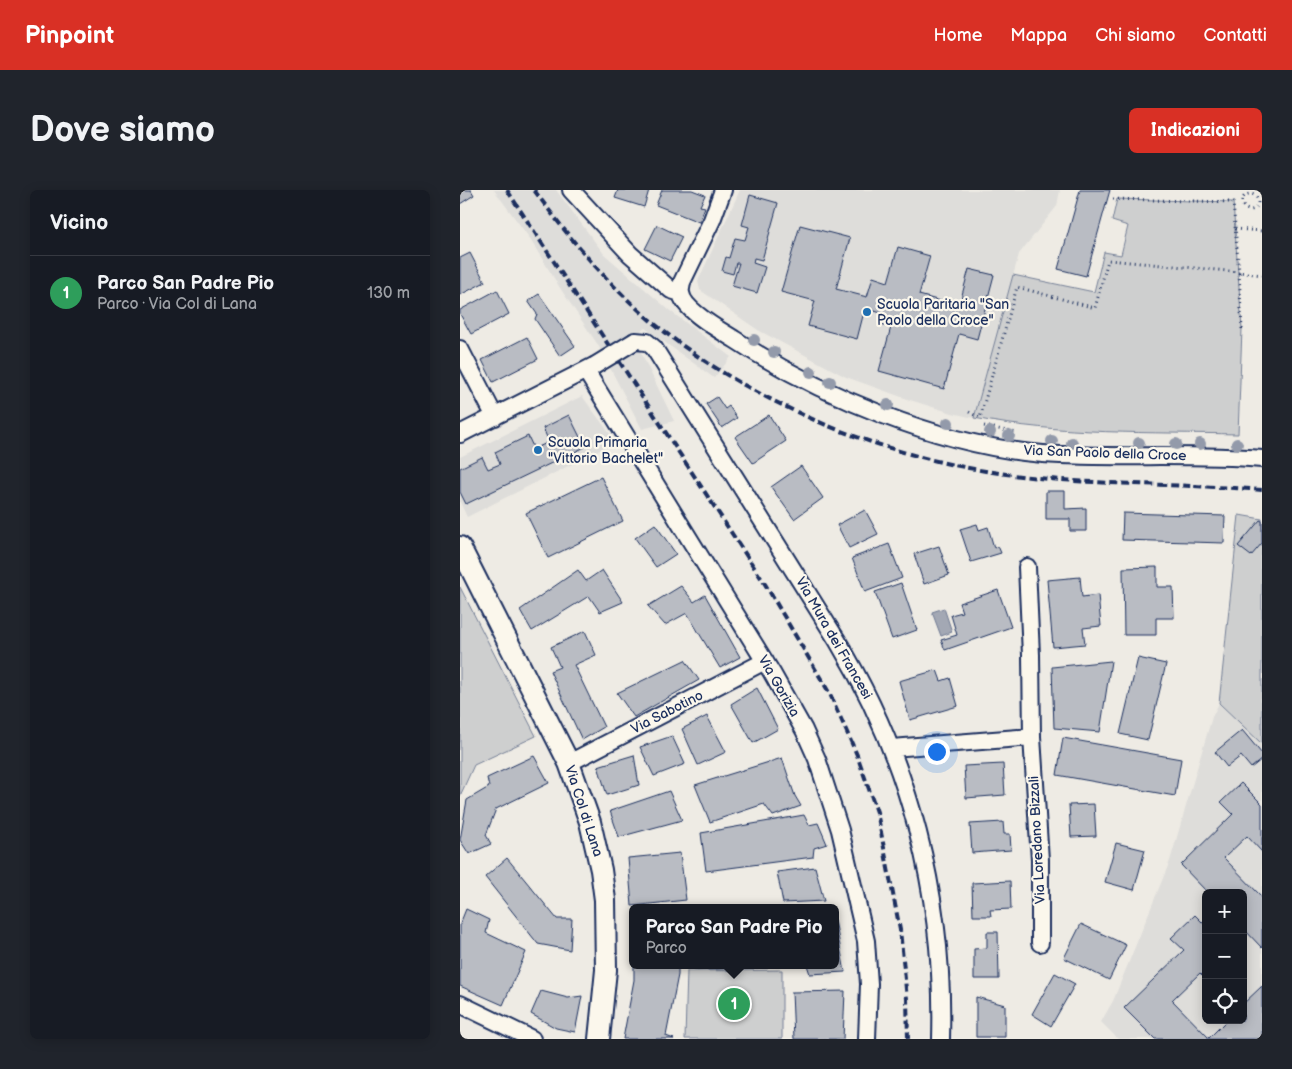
<!DOCTYPE html>
<html lang="it">
<meta charset="utf-8">
<style>
body{margin:0;font-family:"Balsamiq Sans",sans-serif;background:#20242c;color:#f1f3f6}
.controls{position:absolute;right:15px;bottom:15px;display:grid;overflow:hidden;border-radius:8px;box-shadow:0 2px 12px #0003}
.controls button{width:45px;height:45px;display:grid;place-items:center;padding:0;border:0;border-bottom:1px solid #363941;background:#171b24;color:#f1f3f6;font:25px sans-serif}
.you{position:absolute;left:476px;top:561px;width:18px;height:18px;margin:-12px;border:4px solid #fff;border-radius:50%;background:#1a73e8;box-shadow:0 0 0 8px #1a73e833}
.badge{display:grid;place-items:center;width:32px;height:32px;border-radius:50%;background:#d93025;color:#fff;font-size:16px;font-weight:700}
.pin{position:absolute;translate:-50% -50%;border:2px solid #fff;box-shadow:0 1px 5px #0006}
.popup{position:absolute;left:169px;top:714px;width:210px;height:65px;box-sizing:border-box;display:grid;place-content:center;border-radius:8px;background:#171b24;filter:drop-shadow(0 1px 4px #0005);font-size:16px;white-space:nowrap;color:#9ea1a6}
.popup b{font-size:19px;color:#f1f3f6}
.popup::after{content:'';position:absolute;left:50%;top:100%;margin-left:-10px;border:10px solid transparent;border-top-color:#171b24}
.list{margin:0;padding:0;list-style:none}
h2{display:flex;justify-content:space-between;align-items:center;height:65px;margin:0;padding:0 20px;font-size:21px}
h2 small{font-size:16px;font-weight:400;color:#9ea1a6}
.list li{display:grid;grid-template-columns:32px 1fr auto;gap:15px;align-items:center;box-sizing:border-box;height:75px;padding:0 20px;border-top:1px solid #363941}
.list b{display:block;font-size:19px;white-space:nowrap}
.list p{margin:0;font-size:16px;white-space:nowrap;color:#9ea1a6}
.list em{font-size:16px;font-style:normal;color:#9ea1a6}
.icon{flex:none;width:28px;height:28px;fill:none;stroke:currentColor;stroke-width:2;stroke-linecap:round;stroke-linejoin:round}
.map{position:relative;flex:none;width:802px;height:849px;overflow:hidden;border-radius:8px}
header{display:flex;align-items:center;gap:30px;box-sizing:border-box;height:70px;padding:0 25px;background:#d93025;color:#fff}
header strong{font-size:24px}
nav{display:flex;gap:28px;margin-inline-start:auto;font-size:18px}
.intro{display:flex;align-items:center;justify-content:space-between;box-sizing:border-box;height:120px;padding:0 30px}
h1{margin:0;font-size:35px}
.button{padding:12px 22px;border-radius:8px;background:#d93025;color:#fff;font-size:18px;font-weight:700}
main{display:flex;gap:30px;padding:0 30px}
aside{flex:1;background:#171b24;border-radius:8px;box-shadow:0 2px 12px #0003}
.map>svg:first-child{display:block}
.built{fill:#deddda;fill-rule:evenodd}
.green{fill:#cecfcf;stroke:#747f96}
.water{fill:#a3a8b4;stroke:#6d7892}
.building{fill:#b9bcc3;stroke:#1b2f5e}
.lines{fill:none;stroke-linecap:round;stroke-linejoin:round}
.minor-casing{stroke:#1b2f5e;stroke-width:20}
.tertiary-casing{stroke:#1b2f5e;stroke-width:24}
.path{stroke:#1b2f5e;stroke-width:3;stroke-dasharray:1 4;stroke-linecap:butt}
.minor{stroke:#fbf7ec;stroke-width:16}
.tertiary{stroke:#fbf7ec;stroke-width:20}
.rail{stroke:#1b2f5e;stroke-width:4;stroke-dasharray:8 4;stroke-linecap:butt}
.minor-bridge-casing{stroke:#1b2f5e;stroke-width:20;stroke-linecap:butt}
.minor-bridge{stroke:#fbf7ec;stroke-width:16}
.tree{fill:#939aaa}
.poi-dot{fill:#1f6fb2;stroke:#fbf7ec;stroke-width:2}
.labels{text-anchor:middle;dominant-baseline:central;stroke-width:4.5;stroke-linejoin:round;paint-order:stroke}
.poi-label{font-size:14px;fill:#1b2f5e;stroke:#fbf7ec;text-anchor:start}
.street-label{font-size:14px;fill:#1b2f5e;stroke:#fbf7ec}
</style>
<header>
<strong>Pinpoint</strong>
<nav><a>Home</a><a>Mappa</a><a>Chi siamo</a><a>Contatti</a></nav>
</header>
<div class="intro"><h1>Dove siamo</h1><a class="button">Indicazioni</a></div>
<main>
<aside>
<h2>Vicino<small></small></h2>
<ul class="list">
<li><span class="badge" style="background:#2e9e5b">1</span><div><b>Parco San Padre Pio</b><p>Parco · Via Col di Lana</p></div><em>130 m</em></li>
</ul>
</aside>
<div class="map">
<svg width="802" height="849" viewBox="0 0 802 849">
<rect width="100%" height="100%" fill="#eeebe4"/>
<filter id="ink" filterUnits="userSpaceOnUse"><feTurbulence type="fractalNoise" baseFrequency=".02" numOctaves="2"/><feDisplacementMap in="SourceGraphic" scale="10" xChannelSelector="R" yChannelSelector="G"/><feConvolveMatrix kernelMatrix="1 2 1 2 8 2 1 2 1" color-interpolation-filters="sRGB"/></filter>
<g filter="url(#ink)">
<!-- built -->
<path class="built" d="M34,0H96L144,64L209,120L271,167L254,188L185,138L173,146L214,231L182,239L138,155L102,101L68,46Z
M280,0H600L597,16L559,64L514,228L492,223L450,210L386,187L298,140L240,100L238,91Z
M122,206L156,252L7,327L0,312V267Z
M759,513L802,554V849H658L641,832L653,811L710,671L752,527ZM746,703H783V830H746Z"/>
<!-- green -->
<path class="green" d="M657,9L773,12L782,139L778,244C690,242 601,245 514,228L553,85L634,102L644,62L661,65L668,36L652,31Z
M779,325L802,329V554L759,513Z
M0,397L76,546L14,575L0,606Z
M322,780V849H225L227,781Z"/>
<!-- water -->
<path class="water" d="M484,418L492,442L481,446L472,422Z"/>
<!-- building -->
<path class="building" d="M0,0H11L14,5L0,14Z
M158,0H189L184,17L155,8Z
M202,0H232L245,5L240,16L245,17L239,32L196,15Z
M620,0H650L626,86L598,79Z
M290,5L318,13L302,70L294,68L293,73L305,77L297,103L272,96L279,73H276L273,84L262,81L266,67L269,68L275,48L285,50L289,37L282,35Z
M197,35L222,47L210,71L185,59Z
M340,35L390,48L376,99L407,107L413,87L428,92L438,57L470,66L459,105L499,116L509,79L534,85L517,149L499,144L484,199L419,181L431,137L421,134L424,124L405,118L397,149L348,136L355,111L321,102Z
M10,63L25,92L0,105V68Z
M37,100L49,124L11,144L0,124V120Z
M79,104L115,156L100,166L75,129L77,124L68,111Z
M67,147L78,169L33,192L22,170Z
M257,207L265,219L269,216L277,228L262,238L246,214Z
M109,225L125,257L6,314L0,302V278L22,267L28,279L40,274L35,262L68,246L74,259L89,252L83,238Z
M309,225L326,251L293,273L275,247Z
M341,276L363,308L334,329L311,297Z
M141,287L163,331L88,368L66,323Z
M586,301H605V319L626,318V341H610V329H586Z
M405,320L418,344L389,358L377,335Z
M663,323L765,326L764,353L662,350Z
M800,330L802,331V353L791,366L778,356Z
M195,334L216,364L196,377L175,348Z
M517,334L519,340L528,337L534,358L538,356L541,363L511,372L500,339Z
M429,354L442,388L405,402L392,368Z
M479,356L489,385L464,394L454,364Z
M697,377V397H713L714,428H696V445H664L663,378Z
M118,380L126,391L142,380L163,412L140,422L129,406L72,441L60,420Z
M620,387L622,407L638,405L641,436L623,438L625,454L593,457L587,390Z
M441,393L457,440L432,449L415,402Z
M221,396L234,412L245,405L280,467L260,478L227,423L205,435L188,416Z
M538,400L551,437L485,460L481,450L497,445L491,425L502,422L499,413Z
M125,441L136,465L114,475L144,537L122,550L90,481L100,477L91,457Z
M678,468L706,474L688,550L660,544Z
M225,470L239,490L174,527L157,503Z
M651,471L640,542L594,538L592,477Z
M477,480L481,491L490,488L498,516L450,530L439,491Z
M297,498L318,539L293,553L271,514Z
M247,526L266,562L238,575L222,539Z
M782,540L802,564V569L791,578L781,566L767,577L755,562Z
M212,546L225,574L194,586L180,557Z
M603,548L721,569L715,606L597,585Z
M174,565L179,595L147,605L138,576Z
M74,566L89,593L36,619L26,645L31,654L9,664L0,650L7,610L29,597L27,588Z
M322,568L335,606L341,616L313,626L304,614L250,632L235,595Z
M543,574L545,605L506,608L504,576Z
M781,593L802,614V662L787,646L764,668L802,707V758L783,738V703H748L721,675L773,624L761,612Z
M209,601L222,630L159,647L150,621Z
M634,614L636,646L611,647L609,615Z
M344,625L349,635L358,633L367,654L354,658L353,667L246,681L241,643Z
M543,632L544,644H550L551,660L512,663L510,634Z
M656,653L685,660L674,700L645,692Z
M220,663L226,710L172,716L168,668Z
M47,668L97,729H112L110,760L78,754L25,687Z
M355,677L364,711L323,713L317,682Z
M550,691L551,719L530,720L531,726H513L512,693Z
M6,719L29,730L26,743L66,762L43,815L0,796V734Z
M735,725L746,736V789L740,783L712,810L749,848L767,830H783V814L802,796V846L799,849H695L664,818L724,760L711,748Z
M375,730L385,782L350,784L347,775H375Z
M621,734L666,755L649,790L604,768Z
M527,742H538L539,789H514V759L527,758Z
M174,775H218V785L206,846L214,849H163L174,790Z
M237,775H280L281,778L237,780Z
M595,783L615,794L591,836L572,824Z
M81,801L108,808L122,806L115,842L96,838L71,824Z
M385,801L383,849H334L332,802Z
M516,807L545,815V847H516Z"/>
<g class="lines">
<!-- minor casing -->
<g class="minor-casing">
<path id="minor" d="M111,0L170,64L211,100L221,103
M263,0L252,30L222,92C222,95 220,100 221,103C223,120 261,141 274,149C359,205 481,256 583,264C656,269 729,263 802,269
M175,151L187,152L194,158L377,450C450,571 485,708 481,849
M0,159L35,227
M126,181L312,483L344,540L357,569L380,640L406,751L409,794L407,849
M0,244L134,176
M572,547L580,670V753
M432,558L572,547L571,465L567,377
M109,573L305,471
M0,814L72,849"/>
</g>
<!-- tertiary casing -->
<g class="tertiary-casing">
<path id="tertiary" d="M0,357L109,573L130,632L141,680L145,710L146,780L139,849"/>
</g>
<!-- path -->
<path class="path" d="M782 12a8 8 0 1 1 16 0a8 8 0 1 1-16 0Z
M775,39L802,41
M782,139L779,82L802,85
M509,222L520,228L557,97L635,118L648,70L779,82L773,12L651,9
M524,236L557,243"/>
<!-- minor -->
<use href="#minor" class="minor"/>
<!-- tertiary -->
<use href="#tertiary" class="tertiary"/>
<!-- rail -->
<path class="rail" d="M47,0L305,394L370,504L397,565L417,622L440,740L447,809L448,849
M74,0C110,49 149,96 196,135C291,213 424,268 546,284C631,296 717,293 802,300"/>
<!-- minor-bridge casing -->
<g class="minor-bridge-casing">
<path id="minor-bridge" d="M134,176L175,151"/>
</g>
<!-- minor-bridge -->
<use href="#minor-bridge" class="minor-bridge"/>
</g>
<!-- trees -->
<g class="tree">
<circle cx="294" cy="150" r="6"/>
<circle cx="314" cy="162" r="6"/>
<circle cx="351" cy="182" r="6"/>
<circle cx="370" cy="192" r="6"/>
<circle cx="428" cy="215" r="6"/>
<circle cx="488" cy="233" r="6"/>
<circle cx="530" cy="242" r="6"/>
<circle cx="549" cy="246" r="6"/>
<circle cx="592" cy="251" r="6"/>
<circle cx="612" cy="253" r="6"/>
<circle cx="679" cy="253" r="6"/>
<circle cx="716" cy="254" r="6"/>
<circle cx="740" cy="254" r="6"/>
<circle cx="777" cy="254" r="6"/>
</g>
</g>
<!-- markers -->
<g class="poi-dot">
<circle cx="407" cy="122" r="5"/>
<circle cx="78" cy="260" r="5"/>
</g>
<g class="labels">
<!-- poi labels -->
<g class="poi-label">
<text x="417" y="114">Scuola Paritaria "San<tspan x="417" dy="16">Paolo della Croce"</tspan></text>
<text x="88" y="252">Scuola Primaria<tspan x="88" dy="16">"Vittorio Bachelet"</tspan></text>
</g>
<!-- street labels -->
<g class="street-label">
<text transform="translate(645 263) rotate(2)">Via San Paolo della Croce</text>
<text transform="translate(374 448) rotate(60)">Via Mura dei Francesi</text>
<text transform="translate(319 496) rotate(60)">Via Gorizia</text>
<text transform="translate(207 522) rotate(-27)">Via Sabotino</text>
<text transform="translate(124 621) rotate(72)">Via Col di Lana</text>
<text transform="translate(577 650) rotate(-93)">Via Loredano Bizzali</text>
</g>
</g>
</svg>
<div class="controls">
<button>+</button>
<button>−</button>
<button><svg class="icon" aria-label="locate" viewBox="0 0 24 24"><circle cx="12" cy="12" r="6"/><path d="M12 2v4M12 18v4M2 12h4M18 12h4"/></svg></button>
</div>
<div class="you"></div>
<div class="pin badge" style="left:274px;top:814px;background:#2e9e5b">1</div>
<div class="popup"><b>Parco San Padre Pio</b>Parco</div>
</div>
</main>
